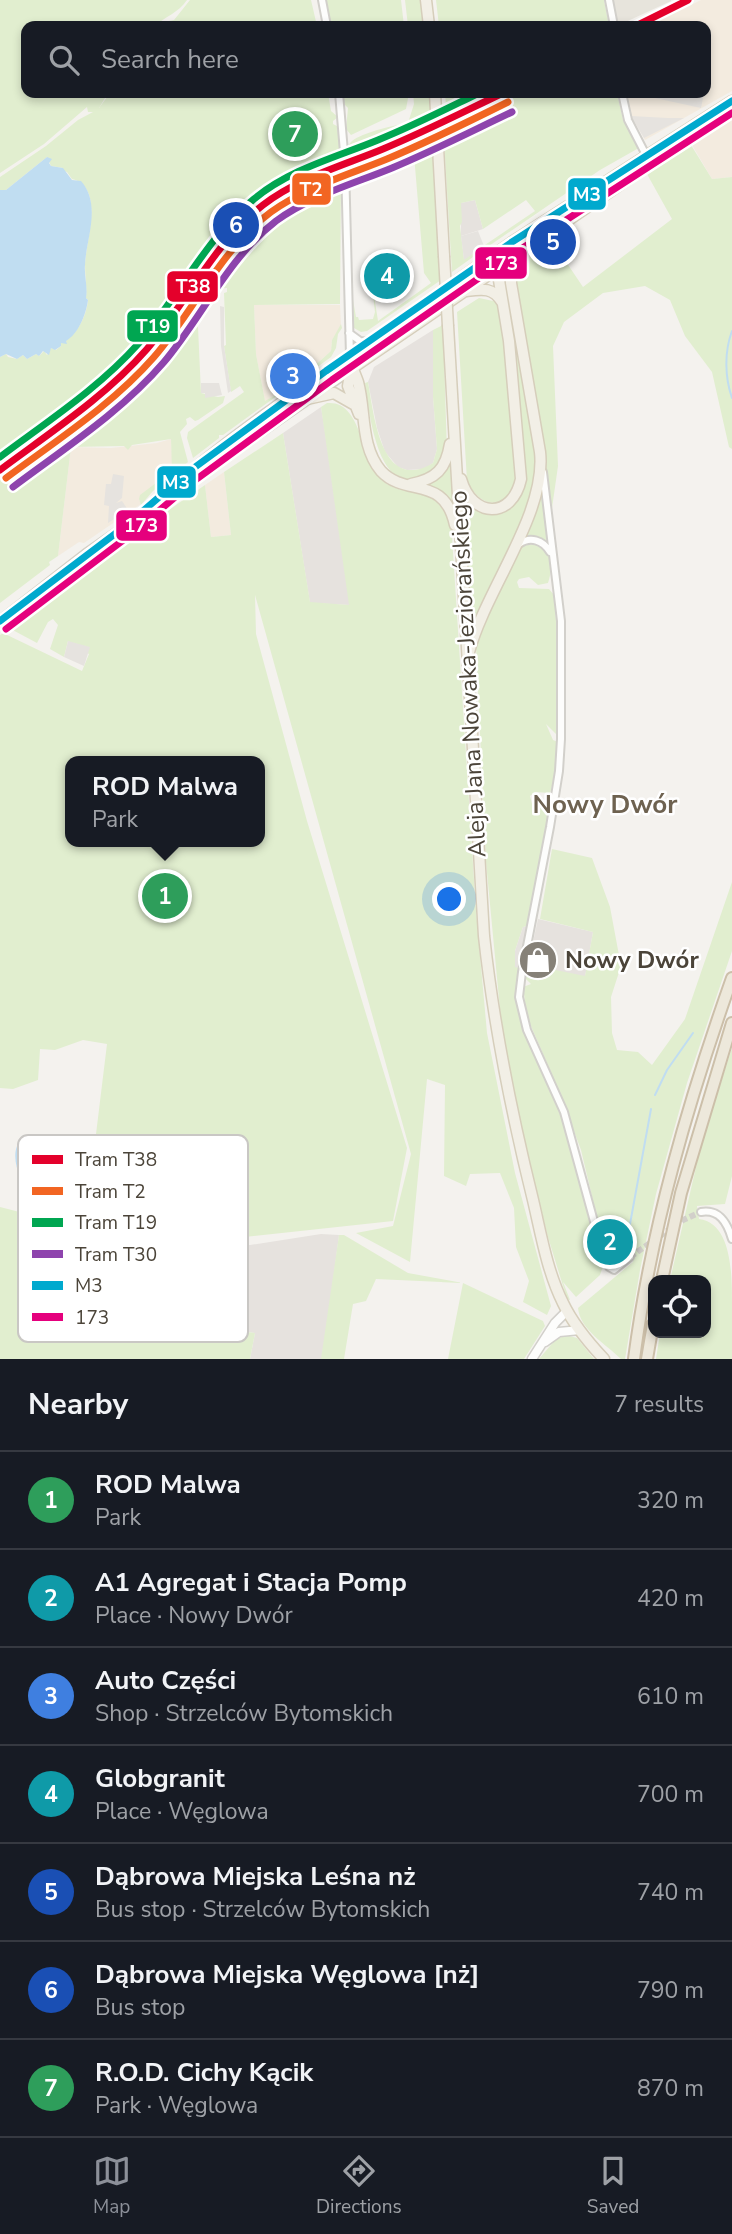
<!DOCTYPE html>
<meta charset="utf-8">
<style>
body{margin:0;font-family:"Nunito Sans",sans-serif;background:#242831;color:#f1f3f6}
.controls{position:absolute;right:21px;bottom:21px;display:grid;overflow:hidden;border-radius:14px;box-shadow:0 4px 10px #0003}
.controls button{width:63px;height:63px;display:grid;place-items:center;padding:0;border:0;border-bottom:2px solid #363941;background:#171b24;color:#f1f3f6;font:35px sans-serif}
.you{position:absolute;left:450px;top:900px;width:24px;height:24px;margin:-18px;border:5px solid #fff;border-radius:50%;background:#1a73e8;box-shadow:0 0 0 10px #1a73e833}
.badge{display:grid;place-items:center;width:46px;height:46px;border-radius:50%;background:#8c9099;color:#fff;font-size:23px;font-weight:700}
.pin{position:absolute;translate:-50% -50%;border:4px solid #fff;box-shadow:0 2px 7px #0006}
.popup{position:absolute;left:65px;top:756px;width:200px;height:91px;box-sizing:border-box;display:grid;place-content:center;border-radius:14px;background:#171b24;filter:drop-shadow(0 2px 5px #0005);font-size:23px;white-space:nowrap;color:#9ea1a6}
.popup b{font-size:26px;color:#f1f3f6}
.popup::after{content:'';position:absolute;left:50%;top:100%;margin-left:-14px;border:14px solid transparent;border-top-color:#171b24}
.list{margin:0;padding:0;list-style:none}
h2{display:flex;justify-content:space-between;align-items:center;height:91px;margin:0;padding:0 28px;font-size:30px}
h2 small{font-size:23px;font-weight:400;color:#9ea1a6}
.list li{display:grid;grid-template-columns:46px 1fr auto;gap:21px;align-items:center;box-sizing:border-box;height:98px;padding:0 28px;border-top:2px solid #363941}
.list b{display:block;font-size:26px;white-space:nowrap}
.list p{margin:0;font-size:23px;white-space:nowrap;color:#9ea1a6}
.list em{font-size:23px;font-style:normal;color:#9ea1a6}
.icon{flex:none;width:38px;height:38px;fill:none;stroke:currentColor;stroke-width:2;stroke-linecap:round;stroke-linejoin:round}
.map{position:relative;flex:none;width:732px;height:1359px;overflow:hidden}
.search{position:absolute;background:#171b24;box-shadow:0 4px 10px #0003;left:21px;right:21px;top:21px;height:77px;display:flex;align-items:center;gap:18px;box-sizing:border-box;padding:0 24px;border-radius:14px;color:#9ea1a6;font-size:26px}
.sheet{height:777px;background:#171b24}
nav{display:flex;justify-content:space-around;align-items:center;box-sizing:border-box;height:98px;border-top:2px solid #363941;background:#171b24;font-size:19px;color:#9ea1a6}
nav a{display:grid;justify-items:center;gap:4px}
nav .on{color:#8c9099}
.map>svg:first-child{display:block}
.residential{fill:#e7e4dc}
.commercial{fill:#f3ebdf}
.industrial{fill:#e6e2de}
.green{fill:#e1eecf;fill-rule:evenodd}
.parking{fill:#e6e3df}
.water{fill:#c0ddf1}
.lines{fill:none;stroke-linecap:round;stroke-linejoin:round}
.stream{stroke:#c0ddf1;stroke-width:2}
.minor-tunnel{stroke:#d2cfca;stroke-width:6;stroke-dasharray:6 3;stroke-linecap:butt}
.minor-casing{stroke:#d2d0cb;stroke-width:10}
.tertiary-casing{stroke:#d2d0cb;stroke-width:11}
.secondary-casing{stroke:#d3cfc5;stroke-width:12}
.primary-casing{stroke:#d6cebb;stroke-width:13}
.motorway-casing{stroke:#ccbfa9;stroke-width:14}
.minor{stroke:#fdfdfc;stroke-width:6}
.tertiary{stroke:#fdfdfc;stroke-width:8}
.secondary{stroke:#f7f6f1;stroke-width:9}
.primary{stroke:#f2efe6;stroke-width:10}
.motorway{stroke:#ede8db;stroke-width:10}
.primary-bridge-casing{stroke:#d6cebb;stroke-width:13;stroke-linecap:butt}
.primary-bridge{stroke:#f2efe6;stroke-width:10}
.bus-1-casing{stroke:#fff;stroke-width:12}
.bus-2-casing{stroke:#fff;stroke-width:12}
.bus-1{stroke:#00a9ce;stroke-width:7}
.bus-2{stroke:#e5007d;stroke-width:7}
.tram-1-casing{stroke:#fff;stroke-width:12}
.tram-2-casing{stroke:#fff;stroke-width:12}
.tram-3-casing{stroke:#fff;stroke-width:12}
.tram-4-casing{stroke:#fff;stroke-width:12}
.tram-1{stroke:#e4002b;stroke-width:7}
.tram-2{stroke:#f26522;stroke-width:7}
.tram-3{stroke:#00a651;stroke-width:7}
.tram-4{stroke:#8e44ad;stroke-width:7}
.labels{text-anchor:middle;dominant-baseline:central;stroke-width:5;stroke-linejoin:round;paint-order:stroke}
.street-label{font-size:24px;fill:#4b4439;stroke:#fff}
.poi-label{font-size:24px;font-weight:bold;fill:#4b4439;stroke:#fff;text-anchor:start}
.neighbourhood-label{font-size:26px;font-weight:bold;fill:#6e6250;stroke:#fff}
.key{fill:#fff;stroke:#c9c7c4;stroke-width:2}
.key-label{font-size:19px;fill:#4b4439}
.line-badge{stroke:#fff;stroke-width:2.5}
.badge-label{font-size:19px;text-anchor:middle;font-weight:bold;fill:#fff}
</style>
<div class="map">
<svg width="732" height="1359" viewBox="0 0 732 1359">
<rect width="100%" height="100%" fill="#f4f2ee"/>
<!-- residential -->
<path class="residential" d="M612,0H671V1L617,26Z"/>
<!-- commercial -->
<path class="commercial" d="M701,0H732V91L645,140L629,112L627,93H706V26H648Z
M732,117V177L712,179L692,145Z
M254,305H340L341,326L332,340L331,351L301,378L285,384V388L265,402L256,354Z
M171,439L173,471L139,499L141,504L84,543L79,542L58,556L71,447L111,448L157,443Z
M224,472L231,535L211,537L205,485Z"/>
<!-- industrial -->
<path class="industrial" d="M475,200L483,229L461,236V203Z
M433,330V397L437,449L433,463L424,469L407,470L398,467L385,452L377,428L368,382L374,367Z
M321,407L324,425L350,605L310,603L283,433Z
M538,919L593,932L585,977L528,965Z
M321,1234L339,1235L323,1359H250L255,1333L218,1328L221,1244L250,1245Z"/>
<!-- green -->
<path class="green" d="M0,0H187C178,13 166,16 155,26H26V93H108L99,108L110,93H328L331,111L338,117L333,121V124L337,126L342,161L281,187L247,211L244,209L218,239L220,242L122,364L0,460V357L6,354L8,357L17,359L23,355L27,359L36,354L39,356L44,351L47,355L51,348L56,350L61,346L60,343C76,337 86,318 88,300L86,298C87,287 85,275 85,264C86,240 105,187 72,179L67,172L63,171V168L51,166L47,157L6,190H0V177L46,146L78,120L93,112H88L87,107L44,144L0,173Z
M190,0H311L317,26H159L163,22L174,20Z
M324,0H401L404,26H330Z
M405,0H422L425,26H408Z
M436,0H604L609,26H439Z
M342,93H409L406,109L351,135L346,129L348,108L344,104Z
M413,93H431L432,122L348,157C347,151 347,145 352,141C362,133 390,126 403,124L407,126L414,104Z
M445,93H482L459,104L446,106Z
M508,93H617L623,120L638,146L637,149L600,170L483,250L482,247L535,211L526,200L483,229L475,200L461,203L462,222L460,226L464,259L479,249L480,252L452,272L443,124Z
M432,129L441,280L367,331L361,332L354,328L353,300L356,317H358L359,320L373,319L375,312L371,276L378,321L431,283L424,273L414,155L349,173L348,165Z
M691,145L712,179L732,177V449L729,447L712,372L685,336L670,300L645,286L603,293L564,322L553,346L558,466L552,508L515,283L516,265L526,256L554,244L583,287L672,219L647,174Z
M332,174L341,178L340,304L254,305L256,354L265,401L285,390L223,435H219V438L193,458L187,438L188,432L244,392L240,386L231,392L224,346L226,345L224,293L227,292V288L200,290V304L197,305L201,393L218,397L225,396L223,403L198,420L195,421L190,417L186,419L187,424L180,432L188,462L153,491L141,505L139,499L140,495L172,471L171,439L132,445L128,450L124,446L71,447L58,556L49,562L50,565L0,603V478L14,469L146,359L250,221L255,216L260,217L257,214C278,196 305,184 332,174Z
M479,298L498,302L502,310L517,474C513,509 482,513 467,481L457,312Z
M341,324L342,328L338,334L336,348L331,357L290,387L289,382L301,378L298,366L311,369L331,351L332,340Z
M443,325L447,453C441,467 435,474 421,479C376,494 369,409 365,383L368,382C374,415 381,494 433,463L437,449L433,397V330Z
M518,345L537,462L535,483L525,513L472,628L463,498L476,509L484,511L517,498L513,346Z
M327,403C361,400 361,456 379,477C392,492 407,489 424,495C437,499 444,510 451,521L476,911L487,1033L515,1173L551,1306L547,1315L523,1302L529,1281L516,1247L514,1208L500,1173L470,1174L466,1186L444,1176L445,1085L427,1079L410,1262L356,1233L393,1226L411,1154L255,595L256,634L307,821L407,1148L393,1221L218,1240L140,1233L91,1224L86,1216L107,1044L83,1040L55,1050L40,1049L38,1080L13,1089L0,1088V635L3,633L82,671L89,654L68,641L64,657L50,649L58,625L53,619L48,622L37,643L7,627L85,568L205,485L211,537L231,535L224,472L283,433L310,602L349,605L321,407ZM71,761H260V842H71Z
M453,459L456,511L424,485C439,479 445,472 453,459Z
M543,488L548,539L545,541L534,537L523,539Z
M526,542C549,543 555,563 548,583L538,585L529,577L519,579L517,582L519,588L549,589L554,595L559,657V737L546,724L553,740L558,742L556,771L550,793L535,792L530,796L532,804L545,806L549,812L531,915L528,926L523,927L515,951V966L519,968C510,1030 545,1060 562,1115C578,1164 589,1216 603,1266L600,1275L576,1297L563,1282L570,1300L567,1299L548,1237L523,1136L503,1041L486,862L476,647L485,619L516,550Z
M552,849L592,858L610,907L621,966L611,997L612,1033L617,1050L638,1052L652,1065L685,1019L732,882V951L687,1083L656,1194L640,1270L625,1359H621C606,1344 580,1330 578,1308L633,1262L630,1251L616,1259L605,1251L581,1150L557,1086L527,1017L523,987L531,984L524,977L526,964L585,976L593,932L540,919Z
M732,1048V1176L725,1204L697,1206L699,1219C732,1223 732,1275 732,1303C732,1322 732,1340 732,1359H656L660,1333H706V1280H670L702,1141Z
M0,1207L35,1216V1219L87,1230C97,1228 105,1233 114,1235C149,1241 185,1244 221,1244L218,1328L255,1333L250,1359H0Z
M339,1235H344L408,1273L463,1283L543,1321L545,1326L524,1359H448L463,1283L376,1279L366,1301L353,1304L344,1359H321Z
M566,1335L577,1338L594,1359H539L555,1340Z"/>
<!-- parking -->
<path class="parking" d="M627,93H704L701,108L655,98L627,96Z
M631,116L668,118H684L644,138Z
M478,231L484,246L464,260L461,236Z
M220,306L224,307V346L231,391L228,393L221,346Z
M201,383H219L222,395L205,398V393H201Z
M113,474L124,476L122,498L116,503L122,501L128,510L108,523L109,506L104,505L106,484H111Z
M68,641L90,647L84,666L64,657Z
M528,926L523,948L519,968L515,967V951L523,927Z"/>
<!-- water -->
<path class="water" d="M47,157L52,159L49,163L51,166L63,168L72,180L81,181C102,205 86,238 85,265C84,275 88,288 86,298L88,300C86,315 78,334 66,341L67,344L61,343V346L55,350L51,348L49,355L43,351L39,356L36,354L27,359L23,355L17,359L6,354L0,357V190H6Z
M23,1137L34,1152L42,1155L60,1149L72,1154C80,1166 81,1201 77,1216L73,1218L45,1202L30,1198C21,1180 6,1154 23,1137Z"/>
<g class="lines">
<!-- stream -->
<path class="stream" d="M732,331C724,352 725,378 732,398
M655,1095L667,1070L693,1033
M624,1238L630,1224L651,1109"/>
<!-- minor-tunnel -->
<path class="minor-tunnel" d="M630,1257L683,1220L701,1212"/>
<!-- minor casing -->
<g class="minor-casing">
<path id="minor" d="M322,0L327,26
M609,0L614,26
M339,93L345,164L350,356
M622,93L628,120L646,155
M349,333L360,341L370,342
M543,472L561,621V739L559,771L550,827L522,972L519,997L527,1030L564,1112L604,1258L609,1267L614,1270L630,1257
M519,544C530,536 543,540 550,552
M701,1212C719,1209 727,1222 732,1239"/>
</g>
<!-- tertiary casing -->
<g class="tertiary-casing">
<path id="tertiary" d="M545,1342L559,1332L580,1330
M532,1359L555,1323L567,1311"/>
</g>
<!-- secondary casing -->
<g class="secondary-casing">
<path id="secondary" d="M156,500C216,448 282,400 350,356
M0,621L86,554L351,369"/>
</g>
<!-- primary casing -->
<g class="primary-casing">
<path id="primary" d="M426,0L429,26
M435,93L444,256
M466,291C482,289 493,287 502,302
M448,326L484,936C494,1028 511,1111 533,1200C541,1234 547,1271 563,1303C573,1324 588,1342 604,1359
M351,369L697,132
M351,369L348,386L359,414
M307,399L334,393L355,405
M461,479C472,518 512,520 521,479L509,341L497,268L499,263
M411,484C436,479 446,469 450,444
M455,525C444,474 406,498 381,471C360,446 366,411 358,382C355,373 351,367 350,356L512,242L732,101
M469,652C485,591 547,513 540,452L511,283V264L516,256"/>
</g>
<!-- motorway casing -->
<g class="motorway-casing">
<path id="motorway" d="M662,1280L681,1193L732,1023
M634,1359C651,1229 688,1102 732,978
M647,1359L653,1324"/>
</g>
<!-- minor -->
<use href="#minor" class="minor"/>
<!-- tertiary -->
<use href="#tertiary" class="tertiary"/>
<!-- secondary -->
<use href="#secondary" class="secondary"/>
<!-- primary -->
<use href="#primary" class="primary"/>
<!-- motorway -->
<use href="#motorway" class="motorway"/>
<!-- primary-bridge casing -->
<g class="primary-bridge-casing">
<path id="primary-bridge" d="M444,256L448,326"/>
</g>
<!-- primary-bridge -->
<use href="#primary-bridge" class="primary-bridge"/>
<!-- bus-1 casing -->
<g class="bus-1-casing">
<path id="bus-1" d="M0,621L128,524L187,473L326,371L512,242L732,101"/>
</g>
<!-- bus-2 casing -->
<g class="bus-2-casing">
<path id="bus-2" d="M6,629L134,532L194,481L332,380L518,251L732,113"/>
</g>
<!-- bus-1 -->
<use href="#bus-1" class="bus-1"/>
<!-- bus-2 -->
<use href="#bus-2" class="bus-2"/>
<!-- tram-1 casing -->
<g class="tram-1-casing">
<path id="tram-1" d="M636,26L688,0
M0,470C51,432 105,397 147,349C187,302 214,243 263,205C298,178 342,166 383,149C424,132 463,112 503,93"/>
</g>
<!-- tram-2 casing -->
<g class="tram-2-casing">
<path id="tram-2" d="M6,478C57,440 112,405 154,357C194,311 221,249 271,212C306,187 348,175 387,159C428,142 468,122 508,102"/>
</g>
<!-- tram-3 casing -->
<g class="tram-3-casing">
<path id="tram-3" d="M0,457C48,421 99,388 139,343C179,296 206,238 254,199C290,169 337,157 378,140C413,126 446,109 479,93"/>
</g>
<!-- tram-4 casing -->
<g class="tram-4-casing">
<path id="tram-4" d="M13,487C65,448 121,412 164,362C202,317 228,258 276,221C310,196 353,184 392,168C433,151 472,131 512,112"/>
</g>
<!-- tram-1 -->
<use href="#tram-1" class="tram-1"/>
<!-- tram-2 -->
<use href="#tram-2" class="tram-2"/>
<!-- tram-3 -->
<use href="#tram-3" class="tram-3"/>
<!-- tram-4 -->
<use href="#tram-4" class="tram-4"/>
</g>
<!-- icons -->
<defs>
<g id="shop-disc" transform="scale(2.0125)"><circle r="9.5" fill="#868178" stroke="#fff"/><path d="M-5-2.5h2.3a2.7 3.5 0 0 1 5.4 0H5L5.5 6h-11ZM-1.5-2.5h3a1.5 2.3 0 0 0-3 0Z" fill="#fff"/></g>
</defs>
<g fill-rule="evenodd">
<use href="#shop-disc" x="538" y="960"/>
</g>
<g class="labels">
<!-- street labels -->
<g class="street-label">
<text transform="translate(468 674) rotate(-93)">Aleja Jana Nowaka-Jeziorańskiego</text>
</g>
<!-- poi labels -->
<g class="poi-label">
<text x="565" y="960">Nowy Dwór</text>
</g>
<!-- neighbourhood labels -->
<g class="neighbourhood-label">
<text x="605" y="804">Nowy Dwór</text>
</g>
</g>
<!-- legend -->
<rect x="18" y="1135" width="230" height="207" rx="10" class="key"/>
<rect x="32" y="1155" width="31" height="9" fill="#e4002b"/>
<rect x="32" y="1187" width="31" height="8" fill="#f26522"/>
<rect x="32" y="1218" width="31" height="9" fill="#00a651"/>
<rect x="32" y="1250" width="31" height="8" fill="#8e44ad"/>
<rect x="32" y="1281" width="31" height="9" fill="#00a9ce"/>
<rect x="32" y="1313" width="31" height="8" fill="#e5007d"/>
<g class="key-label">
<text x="75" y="1166">Tram T38</text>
<text x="75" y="1198">Tram T2</text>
<text x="75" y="1229">Tram T19</text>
<text x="75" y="1261">Tram T30</text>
<text x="75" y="1292">M3</text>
<text x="75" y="1324">173</text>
</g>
<g class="line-badge">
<rect x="291" y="172" width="41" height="34" rx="7" fill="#f26522"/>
<rect x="567" y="177" width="40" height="34" rx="7" fill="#00a9ce"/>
<rect x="474" y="246" width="54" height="34" rx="7" fill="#e5007d"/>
<rect x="166" y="270" width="53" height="33" rx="7" fill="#e4002b"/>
<rect x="126" y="309" width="53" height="34" rx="7" fill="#00a651"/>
<rect x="156" y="465" width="41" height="34" rx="7" fill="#00a9ce"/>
<rect x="115" y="509" width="53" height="33" rx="7" fill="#e5007d"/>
</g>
<g class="badge-label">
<text x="311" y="196">T2</text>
<text x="587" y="201">M3</text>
<text x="501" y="270">173</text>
<text x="193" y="293">T38</text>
<text x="153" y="333">T19</text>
<text x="176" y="489">M3</text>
<text x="141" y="532">173</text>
</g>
</svg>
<div class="controls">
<button><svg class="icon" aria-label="locate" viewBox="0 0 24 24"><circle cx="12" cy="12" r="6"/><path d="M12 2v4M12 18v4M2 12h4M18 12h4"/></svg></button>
</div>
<div class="you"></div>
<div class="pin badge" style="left:165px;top:896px;background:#2e9e5b">1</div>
<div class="popup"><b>ROD Malwa</b>Park</div>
<div class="pin badge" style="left:610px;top:1242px;background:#0f9aa8">2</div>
<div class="pin badge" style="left:293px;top:376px;background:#3f7fe0">3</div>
<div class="pin badge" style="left:387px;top:276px;background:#0f9aa8">4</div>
<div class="pin badge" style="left:553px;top:242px;background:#1a4fb4">5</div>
<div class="pin badge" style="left:236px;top:225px;background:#1a4fb4">6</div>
<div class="pin badge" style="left:295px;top:134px;background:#2e9e5b">7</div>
<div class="search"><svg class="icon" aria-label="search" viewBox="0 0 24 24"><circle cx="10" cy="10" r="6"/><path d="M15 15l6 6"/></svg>Search here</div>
</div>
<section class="sheet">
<h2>Nearby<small>7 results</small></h2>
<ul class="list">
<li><span class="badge" style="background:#2e9e5b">1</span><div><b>ROD Malwa</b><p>Park</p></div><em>320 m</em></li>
<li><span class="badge" style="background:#0f9aa8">2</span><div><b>A1 Agregat i Stacja Pomp</b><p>Place · Nowy Dwór</p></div><em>420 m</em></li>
<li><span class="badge" style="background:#3f7fe0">3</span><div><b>Auto Części</b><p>Shop · Strzelców Bytomskich</p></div><em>610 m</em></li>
<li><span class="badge" style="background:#0f9aa8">4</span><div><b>Globgranit</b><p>Place · Węglowa</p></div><em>700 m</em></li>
<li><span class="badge" style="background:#1a4fb4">5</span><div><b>Dąbrowa Miejska Leśna nż</b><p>Bus stop · Strzelców Bytomskich</p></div><em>740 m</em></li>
<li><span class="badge" style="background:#1a4fb4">6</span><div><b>Dąbrowa Miejska Węglowa [nż]</b><p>Bus stop</p></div><em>790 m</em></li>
<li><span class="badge" style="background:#2e9e5b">7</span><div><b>R.O.D. Cichy Kącik</b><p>Park · Węglowa</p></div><em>870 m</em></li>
</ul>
</section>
<nav>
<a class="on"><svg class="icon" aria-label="map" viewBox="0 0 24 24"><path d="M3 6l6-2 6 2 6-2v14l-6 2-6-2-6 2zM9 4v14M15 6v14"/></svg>Map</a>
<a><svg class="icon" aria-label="directions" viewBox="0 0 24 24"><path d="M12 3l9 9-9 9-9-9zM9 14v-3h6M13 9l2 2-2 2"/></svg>Directions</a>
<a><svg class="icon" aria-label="saved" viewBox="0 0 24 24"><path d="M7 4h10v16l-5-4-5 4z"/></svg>Saved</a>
</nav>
